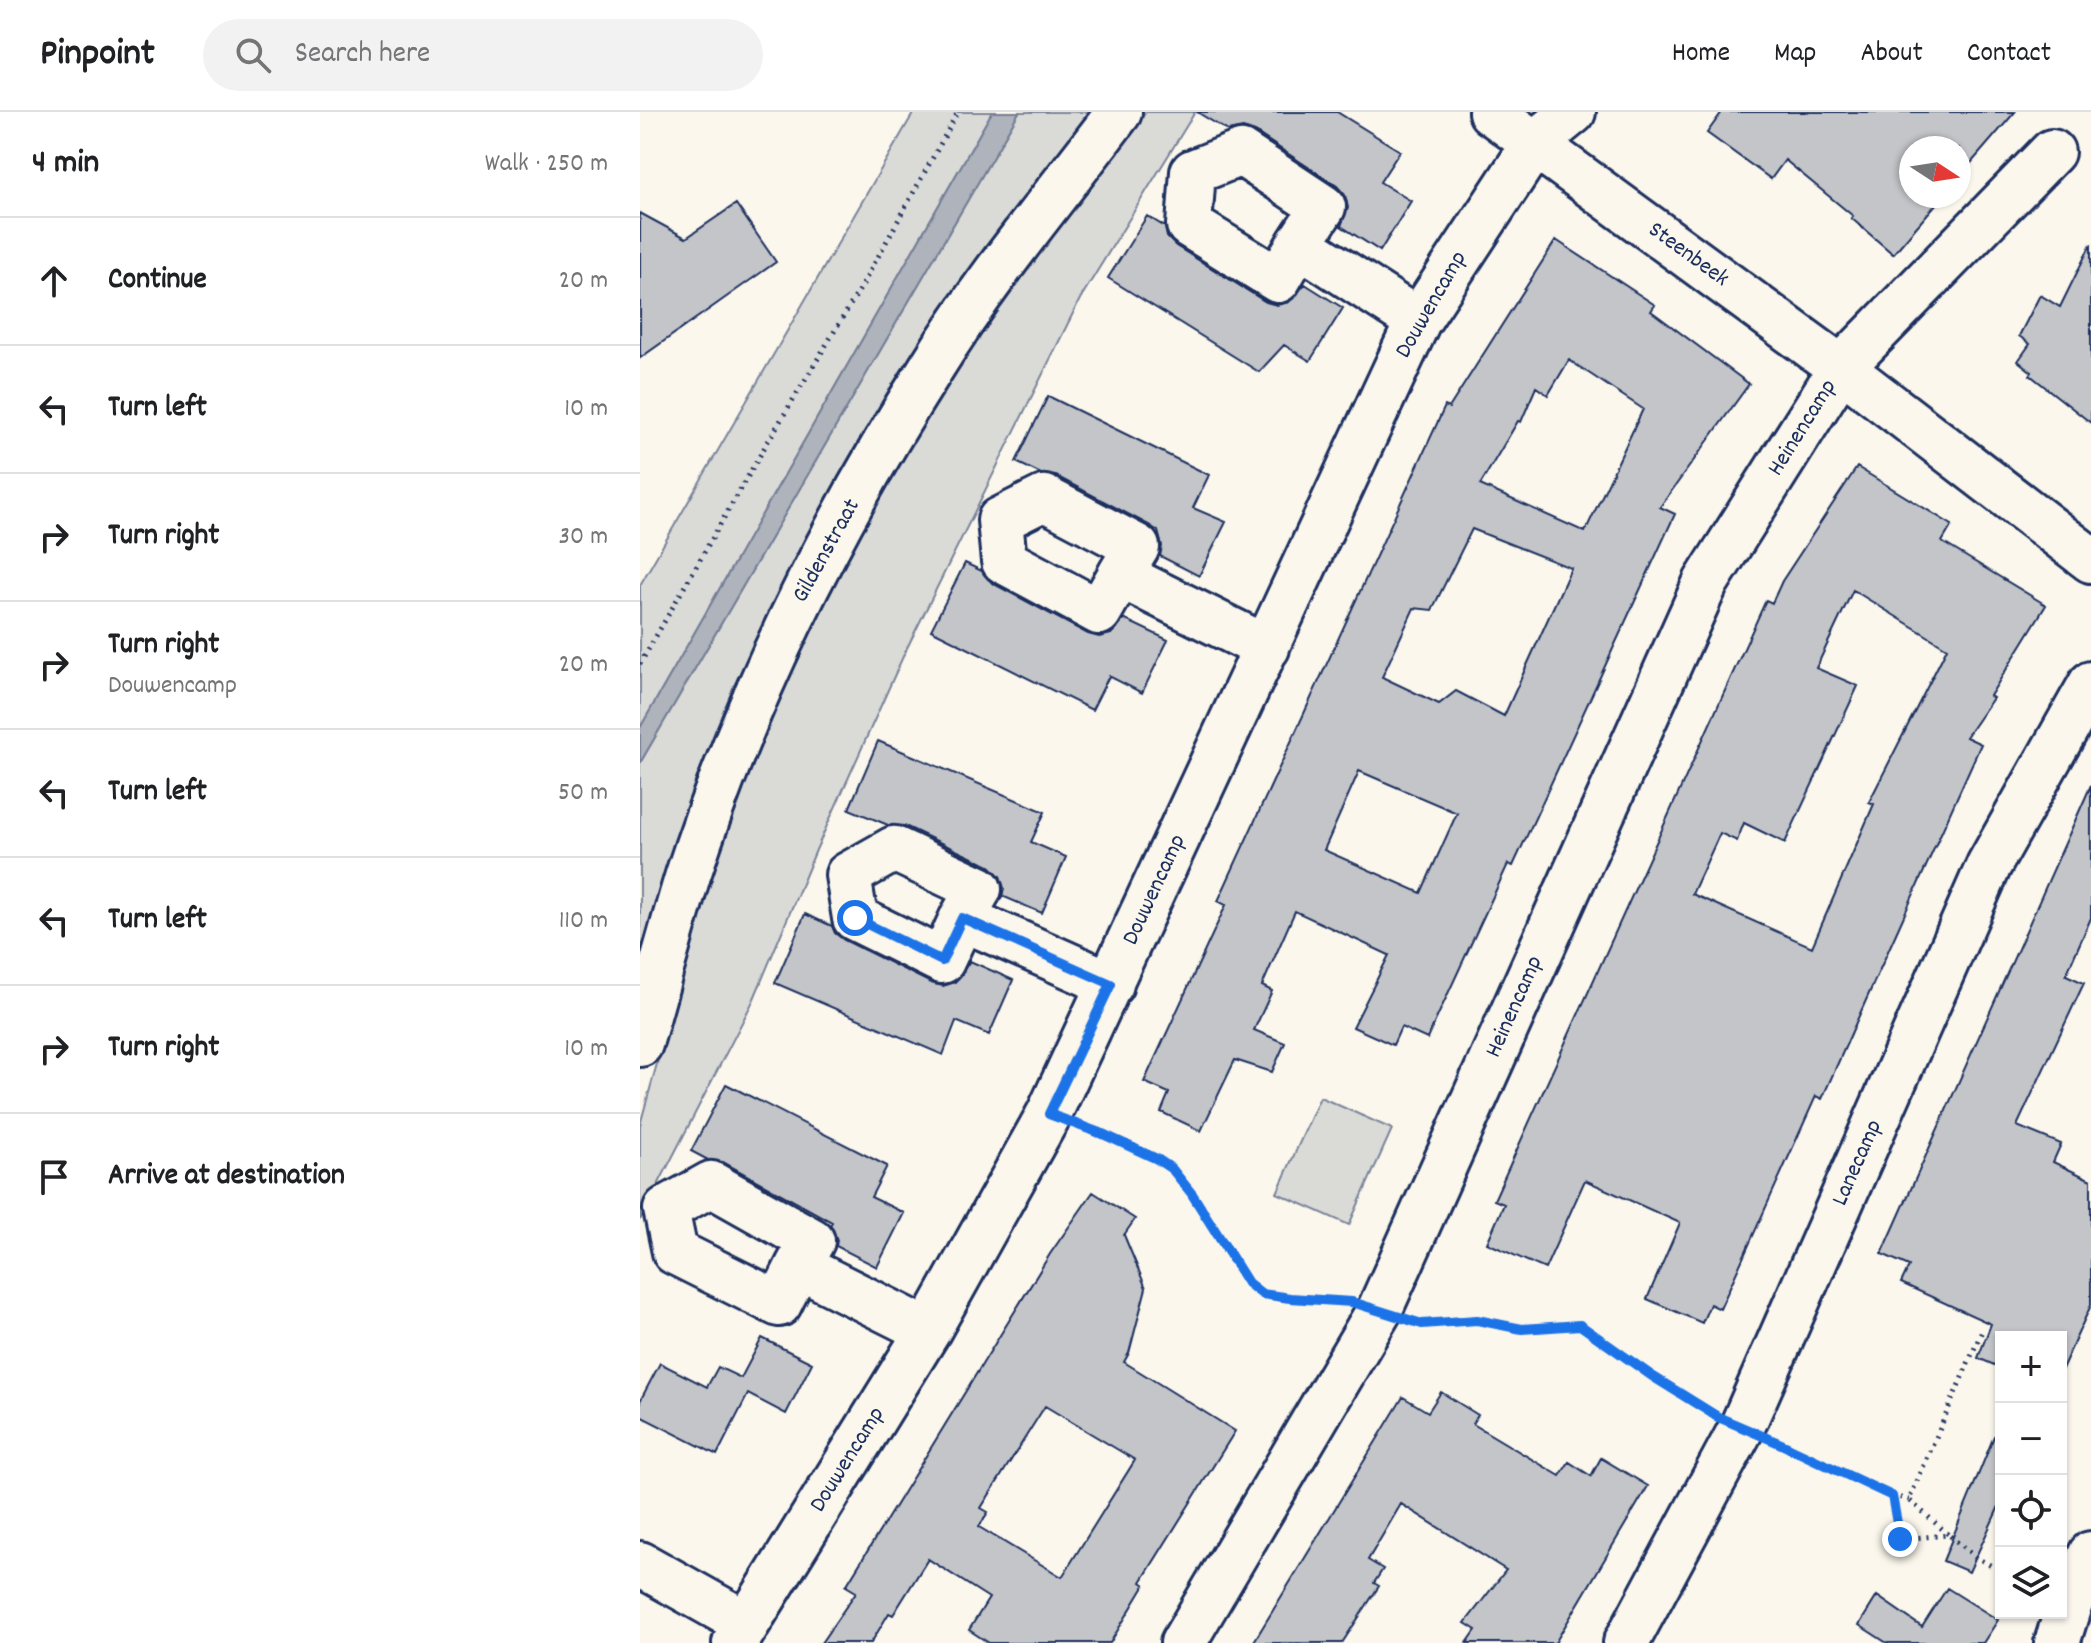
<!DOCTYPE html>
<meta charset="utf-8">
<style>
body{margin:0;font-family:Dekko,sans-serif;background:#f2f2f2;color:#202124}
.controls{position:absolute;right:24px;bottom:24px;display:grid;overflow:hidden;border-radius:0px;box-shadow:0 2px 6px #0004}
.controls button{width:72px;height:72px;display:grid;place-items:center;padding:0;border:0;border-bottom:2px solid #e0e0e0;background:#fff;color:#202124;font:40px sans-serif}
.compass{position:absolute;left:1259px;top:24px;width:72px;height:72px;border-radius:50%;background:#fff;box-shadow:0 2px 6px #0004;rotate:102deg}
.stop{position:absolute;width:24px;height:24px;margin:-18px;border:6px solid #1a73e8;border-radius:50%;background:#fff}
.stop.end{background:#1a73e8;border-color:#fff;box-shadow:0 2px 8px #0008}
.list{margin:0;padding:0;list-style:none}
h2{display:flex;justify-content:space-between;align-items:center;height:104px;margin:0;padding:0 32px;font-size:34px}
h2 small{font-size:26px;font-weight:400;color:#757577}
.list li{display:grid;grid-template-columns:52px 1fr auto;gap:24px;align-items:center;box-sizing:border-box;height:128px;padding:0 32px;border-top:2px solid #e0e0e0}
.list b{display:block;font-size:30px;white-space:nowrap}
.list p{margin:0;font-size:26px;white-space:nowrap;color:#757577}
.list em{font-size:26px;font-style:normal;color:#757577}
.icon{flex:none;width:44px;height:44px;fill:none;stroke:currentColor;stroke-width:2;stroke-linecap:round;stroke-linejoin:round}
.map{position:relative;flex:none;width:1451px;height:1531px;overflow:hidden}
header{display:flex;align-items:center;gap:48px;box-sizing:border-box;height:112px;padding:0 40px;background:#fff;border-bottom:2px solid #e0e0e0}
header strong{font-size:38px}
nav{display:flex;gap:44px;margin-inline-start:auto;font-size:28px}
.search{width:560px;height:72px;background:#f2f2f2;display:flex;align-items:center;gap:20px;box-sizing:border-box;padding:0 28px;border-radius:44px;color:#757577;font-size:30px}
main{display:flex}
aside{flex:1;background:#fff}
.map>svg:first-child{display:block}
.green{fill:#dadad7;stroke:#7a849a;stroke-width:2}
.water{fill:#afb3bb;stroke:#747e96;stroke-width:2}
.building{fill:#c3c5c9;stroke:#1b2f5e;stroke-width:2;fill-rule:evenodd}
.lines{fill:none;stroke-linecap:round;stroke-linejoin:round}
.minor-casing{stroke:#1b2f5e;stroke-width:50}
.path{stroke:#1b2f5e;stroke-width:5;stroke-dasharray:2 6;stroke-linecap:butt}
.minor{stroke:#fbf7ec;stroke-width:44}
.route{stroke:#1a73e8;stroke-width:10}
.labels{text-anchor:middle;dominant-baseline:central;stroke-width:7;stroke-linejoin:round;paint-order:stroke}
.street-label{font-size:24px;fill:#1b2f5e;stroke:#fbf7ec}
</style>
<header>
<strong>Pinpoint</strong>
<div class="search"><svg class="icon" aria-label="search" viewBox="0 0 24 24"><circle cx="10" cy="10" r="6"/><path d="M15 15l6 6"/></svg>Search here</div>
<nav><a>Home</a><a>Map</a><a>About</a><a>Contact</a></nav>
</header>
<main>
<aside>
<h2>4 min<small>Walk · 250 m</small></h2>
<ul class="list">
<li><svg class="icon" aria-label="ahead" viewBox="0 0 24 24"><path d="M12 20V5M6 11l6-6 6 6"/></svg><div><b>Continue</b></div><em>20 m</em></li>
<li><svg class="icon" aria-label="left" viewBox="0 0 24 24"><path d="M17 20v-9H6M10 6l-5 5 5 5"/></svg><div><b>Turn left</b></div><em>10 m</em></li>
<li><svg class="icon" aria-label="right" viewBox="0 0 24 24"><path d="M7 20v-9h11M14 6l5 5-5 5"/></svg><div><b>Turn right</b></div><em>30 m</em></li>
<li><svg class="icon" aria-label="right" viewBox="0 0 24 24"><path d="M7 20v-9h11M14 6l5 5-5 5"/></svg><div><b>Turn right</b><p>Douwencamp</p></div><em>20 m</em></li>
<li><svg class="icon" aria-label="left" viewBox="0 0 24 24"><path d="M17 20v-9H6M10 6l-5 5 5 5"/></svg><div><b>Turn left</b></div><em>50 m</em></li>
<li><svg class="icon" aria-label="left" viewBox="0 0 24 24"><path d="M17 20v-9H6M10 6l-5 5 5 5"/></svg><div><b>Turn left</b></div><em>110 m</em></li>
<li><svg class="icon" aria-label="right" viewBox="0 0 24 24"><path d="M7 20v-9h11M14 6l5 5-5 5"/></svg><div><b>Turn right</b></div><em>10 m</em></li>
<li><svg class="icon" aria-label="arrive" viewBox="0 0 24 24"><path d="M6 21V4h12l-3 4 3 4H6"/></svg><div><b>Arrive at destination</b></div></li>
</ul>
</aside>
<div class="map">
<svg width="1451" height="1531" viewBox="0 0 1451 1531">
<rect width="100%" height="100%" fill="#fbf7ec"/>
<filter id="ink" filterUnits="userSpaceOnUse"><feTurbulence type="fractalNoise" baseFrequency=".0125" numOctaves="2"/><feDisplacementMap in="SourceGraphic" scale="16" xChannelSelector="R" yChannelSelector="G"/><feConvolveMatrix kernelMatrix="1 2 1 2 8 2 1 2 1" color-interpolation-filters="sRGB"/></filter>
<g filter="url(#ink)">
<!-- green -->
<path class="green" d="M274,0H352L0,616V473Z
M379,0H452C395,73 335,145 285,223C227,313 178,408 132,505C79,614 33,725 0,843V651Z
M506,0H555L440,187L265,540L176,738L113,889L0,1108V1013L51,829L68,769L97,689L128,609L164,527L266,335L305,273L418,116Z
M680,985L752,1017L709,1113L637,1081Z"/>
<!-- water -->
<path class="water" d="M352,0H379L0,651V616Z"/>
<!-- building -->
<path class="building" d="M557,0H697L760,39L740,70L771,89L740,139L701,114L708,96L705,83L697,74L615,20L603,16L588,19Z
M1082,0H1375L1319,65V36H1271V84H1303L1253,142L1211,106L1213,104L1145,48L1131,67L1067,21Z
M96,92L136,150L0,246V101L46,126Z
M507,104L525,115L527,125L536,134L626,190L637,193L649,190L665,172L703,196L670,249L644,233L619,260L468,166Z
M916,128L1015,193L1011,199L1109,272L1020,395L1035,402L873,754L868,752L787,927L761,915L753,933L713,915L749,843L655,799L622,874L632,879L614,918L645,931L632,960L595,948L561,1019L521,1000L529,981L504,970L586,793L578,789L805,294L809,296ZM929,248L1003,297L945,420L840,373L878,309L881,310L896,275L908,283ZM832,417L931,456L864,604L816,579L799,592L742,565L774,496L792,498ZM719,659L817,701L781,781L684,738Z
M1451,132V311L1390,263L1392,260L1378,249L1390,232L1379,224L1400,183L1420,195Z
M408,284L569,363L553,396L586,410L559,464L520,444L522,434L518,419L509,413L416,364L401,362L376,350Z
M1217,355L1312,413L1302,430L1406,493L1350,584L1353,586L1326,625L1341,632L1214,915L1182,987L1176,984L1080,1197L1070,1192L1062,1211L1007,1187L1040,1111L945,1068L905,1157L847,1131L864,1092L854,1088L1126,488L1132,491L1142,469ZM1213,478L1307,536L1229,690L1234,692L1172,835L1052,782L1080,721L1097,729L1104,711L1145,731L1218,574L1176,556Z
M325,451L342,459L352,471L448,522L459,525L471,522L484,507L528,528L502,581L469,564L452,598L291,518Z
M238,629L405,700L391,730L426,745L402,801L362,784L364,776L360,764L350,754L265,714L248,713L209,697Z
M1451,673V806L1426,863L1444,871L1377,1014L1421,1032L1413,1050L1451,1068V1193L1421,1259V1225H1361V1256L1338,1246L1351,1212L1261,1171L1269,1154L1242,1142Z
M165,802L192,814L195,821L204,828L291,871L303,874L315,870L330,849L373,868L349,923L316,909L303,943L135,871Z
M86,972L247,1054L231,1085L264,1101L237,1155L196,1134L197,1128L190,1113L192,1110L83,1050L68,1048L51,1039Z
M453,1080L495,1107L484,1123L506,1176L489,1241L484,1250L595,1319L501,1470L505,1473L470,1531H349L329,1518L349,1486L288,1447L253,1503L249,1501L231,1531H181L216,1480L206,1474L410,1142ZM405,1294L495,1348L422,1465L339,1415L348,1400L341,1396Z
M122,1226L172,1251L146,1302L108,1282L77,1343L0,1304V1289L20,1251L67,1275L78,1255L101,1266Z
M801,1280L838,1303L833,1312L920,1364L929,1350L951,1364L961,1346L1008,1374L915,1531H827L836,1518L825,1511L866,1458L761,1392L728,1448L743,1457L734,1471L739,1474L702,1531H613L763,1285L788,1300Z
M1354,1324L1361,1327V1390L1329,1460L1303,1449Z
M1307,1476L1358,1508L1343,1531H1247L1219,1513L1237,1484L1282,1515Z"/>
<g class="lines">
<!-- minor casing -->
<g class="minor-casing">
<path id="minor" d="M851,0L1201,256L1451,448
M659,132L683,95L601,41L553,60L549,113L638,168L659,132L778,209
M480,463L497,435L404,386L360,408L364,449L459,500L480,463L627,536
M322,806L339,777L254,737L208,763L215,806L302,849L322,806L471,872
M0,932C16,876 31,819 48,763C106,584 192,412 293,253C348,164 416,84 479,0
M158,1154L172,1129L71,1072L26,1097L35,1140L139,1192L158,1154L288,1219
M0,1452L107,1512L95,1531
M107,1512L288,1219L409,1002L778,209L895,31L933,0
M543,1531L740,1197L1066,470L1201,256L1412,40
M986,1531L1102,1315L1349,753L1451,572
M1417,1531L1428,1496L1451,1442"/>
</g>
<!-- path -->
<path class="path" d="M0,552L127,331L223,172L318,0
M448,1017C473,1025 512,1039 531,1057C561,1083 593,1168 621,1181C642,1191 672,1186 695,1188
M781,1212L837,1208L882,1217L940,1213L1012,1264L1064,1297
M1142,1332L1252,1384L1260,1427L1309,1423L1335,1445L1361,1459
M1252,1384L1269,1388
M1308,1422L1269,1388L1342,1219"/>
<!-- minor -->
<use href="#minor" class="minor"/>
</g>
</g>
<g class="lines" filter="url(#ink)">
<!-- route -->
<path class="route" d="M215,806L302,849L322,806L471,872L409,1002L465,1023L517,1047L532,1057L552,1082L608,1171L622,1182L650,1186L712,1190L782,1212L837,1208L882,1217L940,1213L1012,1264L1078,1305L1139,1331L1252,1384L1260,1427"/>
</g>
<g class="labels">
<!-- street labels -->
<g class="street-label">
<text transform="translate(1048 143) rotate(36)">Steenbeek</text>
<text transform="translate(792 193) rotate(-60)">Douwencamp</text>
<text transform="translate(1163 316) rotate(-58)">Heinencamp</text>
<text transform="translate(187 439) rotate(-61)">Gildenstraat</text>
<text transform="translate(515 778) rotate(-65)">Douwencamp</text>
<text transform="translate(875 895) rotate(-66)">Heinencamp</text>
<text transform="translate(1218 1051) rotate(-66)">Lanecamp</text>
<text transform="translate(208 1348) rotate(-58)">Douwencamp</text>
</g>
</g>
</svg>
<div class="controls">
<button>+</button>
<button>−</button>
<button><svg class="icon" aria-label="locate" viewBox="0 0 24 24"><circle cx="12" cy="12" r="6"/><path d="M12 2v4M12 18v4M2 12h4M18 12h4"/></svg></button>
<button><svg class="icon" aria-label="layers" viewBox="0 0 24 24"><path d="M12 4l9 5-9 5-9-5zM3 14l9 5 9-5"/></svg></button>
</div>
<svg class="compass" viewBox="-18 -18 36 36"><path d="M0-13l5 13h-10z" fill="#e53935"/><path d="M0 13l5-13h-10z" fill="#757577"/></svg>
<div class="stop" style="left:215px;top:806px"></div>
<div class="stop end" style="left:1260px;top:1427px"></div>
</div>
</main>
